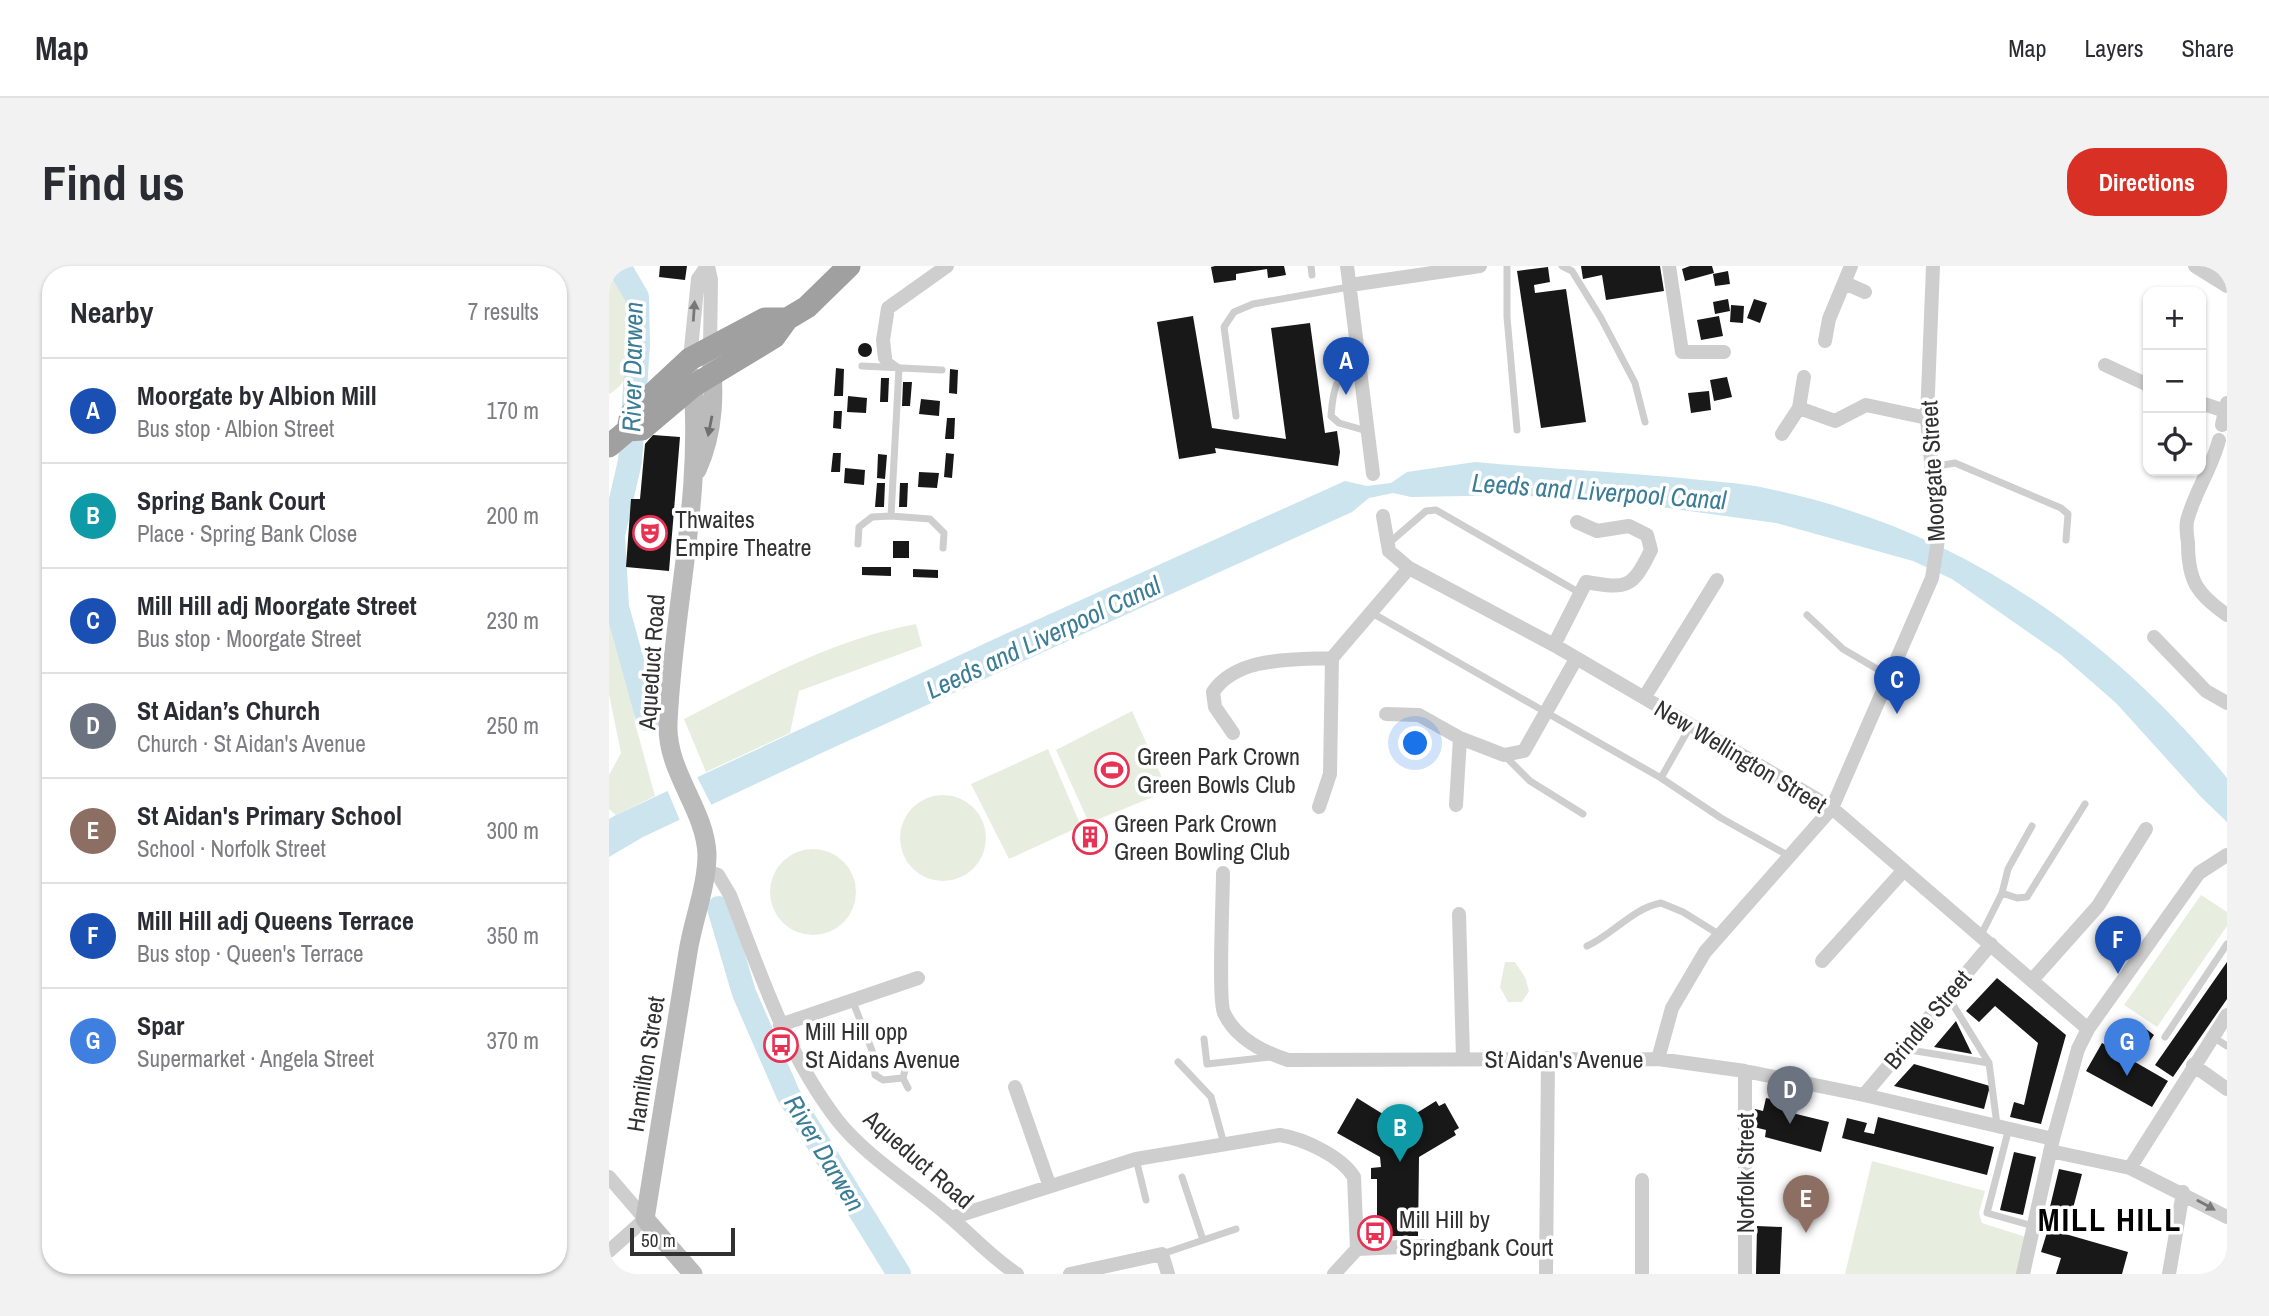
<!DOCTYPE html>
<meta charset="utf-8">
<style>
body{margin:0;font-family:"Archivo Narrow",sans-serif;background:#f2f2f3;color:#2b2b33}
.controls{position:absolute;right:21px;top:21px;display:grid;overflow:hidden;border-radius:14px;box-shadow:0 2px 5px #0004}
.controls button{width:63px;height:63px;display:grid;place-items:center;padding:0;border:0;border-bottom:2px solid #e1e1e2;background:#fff;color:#2b2b33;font:35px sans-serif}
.scale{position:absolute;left:21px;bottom:18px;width:105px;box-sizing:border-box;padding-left:7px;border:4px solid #313131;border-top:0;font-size:19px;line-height:24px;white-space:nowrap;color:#313131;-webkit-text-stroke:5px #fff;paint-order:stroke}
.you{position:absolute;left:807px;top:478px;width:24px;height:24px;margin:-18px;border:5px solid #fff;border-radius:50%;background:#1a73e8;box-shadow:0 0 0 10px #1a73e833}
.badge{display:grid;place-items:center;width:46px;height:46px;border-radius:50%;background:#d93025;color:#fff;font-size:23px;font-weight:700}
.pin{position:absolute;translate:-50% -58px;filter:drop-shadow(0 2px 4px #0008)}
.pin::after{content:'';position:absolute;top:37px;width:24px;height:21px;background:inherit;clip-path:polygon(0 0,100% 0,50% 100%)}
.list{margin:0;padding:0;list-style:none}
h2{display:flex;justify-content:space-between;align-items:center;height:91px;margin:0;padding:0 28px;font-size:30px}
h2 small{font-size:23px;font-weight:400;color:#7c7c81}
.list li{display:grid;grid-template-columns:46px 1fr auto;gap:21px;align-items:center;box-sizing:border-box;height:105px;padding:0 28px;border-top:2px solid #e1e1e2}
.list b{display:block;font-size:26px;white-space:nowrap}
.list p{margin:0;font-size:23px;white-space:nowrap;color:#7c7c81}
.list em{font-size:23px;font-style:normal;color:#7c7c81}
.icon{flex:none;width:38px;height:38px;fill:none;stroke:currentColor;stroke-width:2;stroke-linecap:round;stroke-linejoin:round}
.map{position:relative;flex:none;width:1618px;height:1008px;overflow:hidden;border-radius:28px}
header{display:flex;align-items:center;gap:42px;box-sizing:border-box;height:98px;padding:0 35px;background:#fff;border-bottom:2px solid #e1e1e2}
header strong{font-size:33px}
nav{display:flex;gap:38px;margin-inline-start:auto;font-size:24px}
.intro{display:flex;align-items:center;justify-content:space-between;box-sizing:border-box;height:168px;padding:0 42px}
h1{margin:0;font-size:49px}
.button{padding:18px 32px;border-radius:28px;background:#d93025;color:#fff;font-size:24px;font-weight:700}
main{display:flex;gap:42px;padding:0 42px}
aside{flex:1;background:#fff;border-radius:28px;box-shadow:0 2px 5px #0004}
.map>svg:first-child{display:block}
.green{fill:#e8eedf}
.water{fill:#cbe4ed}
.pier{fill:#fff}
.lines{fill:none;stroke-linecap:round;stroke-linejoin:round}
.river{stroke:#cbe4ed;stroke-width:24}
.building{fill:#181818}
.service{stroke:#cecece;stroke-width:7}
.minor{stroke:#cecece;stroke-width:14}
.secondary{stroke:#bbb;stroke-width:19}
.trunk{stroke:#a0a0a0;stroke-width:23}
.oneway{fill:#787878}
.oneway2{fill:#6f6f6f}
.labels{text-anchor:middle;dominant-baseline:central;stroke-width:7;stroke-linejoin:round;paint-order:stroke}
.street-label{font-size:24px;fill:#313131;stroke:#fff}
.poi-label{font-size:24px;fill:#313131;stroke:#fff;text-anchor:start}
.water-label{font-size:26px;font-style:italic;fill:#3c7d95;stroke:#fff}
.district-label{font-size:32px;font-weight:bold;letter-spacing:2px;fill:#000;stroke:#fff}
</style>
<header>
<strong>Map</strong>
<nav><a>Map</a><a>Layers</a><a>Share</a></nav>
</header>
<div class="intro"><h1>Find us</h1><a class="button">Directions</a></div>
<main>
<aside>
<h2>Nearby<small>7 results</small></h2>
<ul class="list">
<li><span class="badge" style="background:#1a4fb4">A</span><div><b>Moorgate by Albion Mill</b><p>Bus stop · Albion Street</p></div><em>170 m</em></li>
<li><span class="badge" style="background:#0f9aa8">B</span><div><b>Spring Bank Court</b><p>Place · Spring Bank Close</p></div><em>200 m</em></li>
<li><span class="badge" style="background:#1a4fb4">C</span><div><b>Mill Hill adj Moorgate Street</b><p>Bus stop · Moorgate Street</p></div><em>230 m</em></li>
<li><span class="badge" style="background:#6b7280">D</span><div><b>St Aidan’s Church</b><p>Church · St Aidan's Avenue</p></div><em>250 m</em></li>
<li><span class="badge" style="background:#8d6e63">E</span><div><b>St Aidan's Primary School</b><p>School · Norfolk Street</p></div><em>300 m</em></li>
<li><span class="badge" style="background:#1a4fb4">F</span><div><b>Mill Hill adj Queens Terrace</b><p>Bus stop · Queen's Terrace</p></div><em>350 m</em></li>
<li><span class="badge" style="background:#3f7fe0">G</span><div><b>Spar</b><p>Supermarket · Angela Street</p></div><em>370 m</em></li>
</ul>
</aside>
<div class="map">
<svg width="1618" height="1008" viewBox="0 0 1618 1008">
<rect width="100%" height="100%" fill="#fff"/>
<!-- green -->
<path class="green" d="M0,0H4C12,10 21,19 25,32C31,58 29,115 0,128Z
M0,351L24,423L26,457L46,530L7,549L0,543V509L12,487L0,428Z
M307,358L313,380L190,425L181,467L97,506L75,453C149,415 224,373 307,358Z
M523,445L559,525L480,557L447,484Z
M439,483L472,560L400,593L362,518Z
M291 572a43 43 0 1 1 86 0a43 43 0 1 1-86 0Z
M161 626a43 43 0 1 1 86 0a43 43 0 1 1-86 0Z
M1592,629L1618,646V660L1548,761L1515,739Z
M896,696H906L916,711L920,725L913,736H899L891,721Z
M1263,895L1376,925L1370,947L1373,957L1420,972L1412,1008H1236Z"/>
<!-- water -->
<path class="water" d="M866,196C935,202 1004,206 1073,212C1097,215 1122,216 1146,220C1339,257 1496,362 1618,512V556L1593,532L1507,437L1452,389L1343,313L1304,295L1167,257L1051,241L908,229L802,231L784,227L760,232L743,246L219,484L34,571L0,591V553L7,549L394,369L736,215L758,220L782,217L798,206Z"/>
<!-- pier -->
<path class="pier" d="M86,507L104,542L72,557L57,521Z"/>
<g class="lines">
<!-- river -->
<path class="river" d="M10,0L28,31L29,79L21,195L4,269L8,341L39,453
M110,642L135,727L179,828L290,1008"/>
</g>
<!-- building -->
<path class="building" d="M51,0H78L76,14L50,11Z
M606,0H675L677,9L659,12L658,3L627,8V14L605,17L602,1Z
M972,0H1051L1055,25L997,34L993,9L974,13Z
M1081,0H1103L1105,7L1076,15L1073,3Z
M939,1L941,16L925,19L926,27L957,23L977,156L932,162L908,5Z
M1119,5L1121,18L1106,20L1104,8Z
M1119,33L1121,45L1106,48L1104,36Z
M1145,33L1158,37L1151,57L1138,52Z
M1122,39L1135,40L1134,57L1121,56Z
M584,50L603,162L677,173L662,62L701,57L716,167L728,165L731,186L729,200L606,182L607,187L570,193L548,56Z
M1110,50L1114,70L1092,74L1088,54Z
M249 84a7 7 0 1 1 14 0a7 7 0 1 1-14 0Z
M227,102L235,103L234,130H225Z
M341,103L349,104L348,128L340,127Z
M1118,111L1123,131L1105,135L1101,114Z
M272,112H280L279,136H271Z
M294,116H303L301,140H293Z
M1100,125L1102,144L1082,147L1079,127Z
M239,130L258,132L257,147L238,146Z
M312,133L331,135L330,150L310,148Z
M225,145H233L232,163L224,162Z
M338,152H346L345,173H336Z
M44,169L71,171L60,305L17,301L22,233H31L36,178Z
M224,187H232L231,206H222Z
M337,187L345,188L343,212L335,211Z
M269,188L278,189L276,213L268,212Z
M236,202L256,204L255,219L235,217Z
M310,206L330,207L328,222L309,221Z
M268,217H276L275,241H266Z
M291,217H299L298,241H290Z
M284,275H300V292H284Z
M253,301H282V310L253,309Z
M304,303L329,304V312L304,311Z
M494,559L499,570L468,584L463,572Z
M1618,696V733L1564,811L1546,799Z
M1388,712L1457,769L1432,858L1401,851L1405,836L1415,839L1429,777L1386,740L1370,756L1357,745Z
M1347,755L1363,788L1325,781Z
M1527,755L1545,769L1538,779L1520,765Z
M1493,777L1559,815L1543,841L1477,805Z
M1305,798L1381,820L1375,843L1285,820Z
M748,832L790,858L827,835L830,840L836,837L850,862L845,865L847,869L810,891L809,970H768V913H762V902L772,901L771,891L728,867Z
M1157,832L1178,837L1175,845L1220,856L1212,886L1156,871L1157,864L1141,860L1146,843L1154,845Z
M1269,851L1385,881L1378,909L1233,872L1238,852L1258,857L1255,866L1265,868Z
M1405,886L1427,891L1414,949L1391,944Z
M1450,903L1473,908L1462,950L1440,945Z
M1148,960L1173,961L1171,1008H1147Z
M1439,963L1519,986L1513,1008H1447L1452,992L1432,986Z"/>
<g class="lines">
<!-- service -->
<path class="service" d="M702,0L703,9
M898,0V51L908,164
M953,0L963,5L992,52L1026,117L1036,156
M276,92L290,102L282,250
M253,100L333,104
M750,100C725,108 724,126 722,150L730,157L758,165
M627,150L615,61L625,46L644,38L740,21
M1323,201L1346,197L1452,242L1459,248L1457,274
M780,277L817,245L827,244L971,327
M249,278L250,261L263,251L282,250L321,253L335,267L334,282
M763,347L1052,512L1112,552L1180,590
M1198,349L1234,383L1280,410
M895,489L921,515L974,548
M1052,512L1082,459
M1393,627L1408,632L1418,631L1476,538
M1372,669L1393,627L1399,603L1423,560
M978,680C1003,669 1024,642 1052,637L1074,646L1111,669
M1338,729L1380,797L1388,859
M244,736L264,787L266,809L274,814L294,812
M1556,771L1618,678
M1604,771L1618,780
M595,773L598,798L661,791
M1295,783L1380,797
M569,796L602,831L615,878
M297,800L294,812L299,822
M1400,862L1378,947L1424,960
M527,893L537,934
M573,911L594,974
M553,988L627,963"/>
<!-- minor -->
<path class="minor" d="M99,0L102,14L101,82
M738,0L764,208
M1060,0L1073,86H1115
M1586,0L1618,20
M1236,17L1256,26
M741,19L871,0
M1216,75L1220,53L1242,0
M276,92L274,74L279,42L338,0
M81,93L89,13L98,0
M1496,99L1539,119
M1592,137L1616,145L1618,137
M1190,142L1226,155L1257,139L1318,152
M1613,159L1616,145
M1173,168L1190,142L1195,111
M1610,174C1603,202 1585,227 1578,255C1577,262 1578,271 1579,277C1579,315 1588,328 1618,349
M774,250L780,285L800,302L945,379L1223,542L1479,763
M1545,371L1597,425L1618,437
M945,379L977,316C1018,323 1023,323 1042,284L1038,269L1020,260L988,265L968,256
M1035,432L1108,314
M777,448L810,449L851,472L895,489L915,485L967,393
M624,467L606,441L604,426C628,390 684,394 723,392
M847,539L851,472
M710,541L721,508L723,392L800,302
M97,605L109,609L121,629C151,706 177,788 229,855C255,888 302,918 335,946C360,966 381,991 408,1008
M614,607C614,629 609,735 615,747C627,773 654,786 679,794L1049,793L1136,805L1255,829L1444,873
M850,648L854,792
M1213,695L1295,604
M1423,714L1489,640L1537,563
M171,759L309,712
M1049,793L1063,742L1096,686L1223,542L1323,312L1329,274L1318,152L1324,0
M1584,799L1618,823
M406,821L440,918
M1255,829L1382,678
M1441,885L1521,902L1618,951
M1521,902L1618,749
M0,911L36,953L0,985
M1033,914V1008
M342,952L527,893L671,869C695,873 732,890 745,911L748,983L725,1008
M748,983L815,980
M461,1008L553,988L559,1008
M937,1008L939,792
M1136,1008V805
M1414,1008L1444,873L1469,783L1479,763L1590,607L1618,589
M1560,1008L1574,926"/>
<!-- secondary -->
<path class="secondary" d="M83,110C95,226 64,341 59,457C57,506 96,542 98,588C98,621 84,654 79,686C64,775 50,864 36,953L84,1008
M88,204C106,164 106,125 101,82"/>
<!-- trunk -->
<path class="trunk" d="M19,164L22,148L81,93L156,53H178
M0,180L19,164L33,163L84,120L165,71L178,53L198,41L240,0"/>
</g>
<!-- one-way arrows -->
<defs><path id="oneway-solid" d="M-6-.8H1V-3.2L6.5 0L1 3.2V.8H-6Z" transform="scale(1.75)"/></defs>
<g class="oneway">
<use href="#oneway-solid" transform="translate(85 45) rotate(-86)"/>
<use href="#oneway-solid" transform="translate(1597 939) rotate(29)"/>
</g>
<use class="oneway2" href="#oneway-solid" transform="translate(101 160) rotate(101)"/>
<!-- icons -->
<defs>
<g id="theatre-ring" transform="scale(1.75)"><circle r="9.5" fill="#fff" stroke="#e83254" stroke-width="1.5"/><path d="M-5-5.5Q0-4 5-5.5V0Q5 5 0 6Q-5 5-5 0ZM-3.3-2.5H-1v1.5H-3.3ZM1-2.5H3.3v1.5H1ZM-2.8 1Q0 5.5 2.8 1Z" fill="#e83254"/></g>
<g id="stadium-ring" transform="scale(1.75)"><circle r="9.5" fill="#fff" stroke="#e83254" stroke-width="1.5"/><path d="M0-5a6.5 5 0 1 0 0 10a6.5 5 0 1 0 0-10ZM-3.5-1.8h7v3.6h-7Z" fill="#e83254"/></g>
<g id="building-ring" transform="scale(1.75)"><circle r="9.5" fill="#fff" stroke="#e83254" stroke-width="1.5"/><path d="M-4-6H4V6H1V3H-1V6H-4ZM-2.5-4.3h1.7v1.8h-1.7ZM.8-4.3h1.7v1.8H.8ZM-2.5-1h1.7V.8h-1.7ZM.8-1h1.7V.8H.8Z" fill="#e83254"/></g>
<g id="bus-ring" transform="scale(1.75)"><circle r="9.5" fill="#fff" stroke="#e83254" stroke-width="1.5"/><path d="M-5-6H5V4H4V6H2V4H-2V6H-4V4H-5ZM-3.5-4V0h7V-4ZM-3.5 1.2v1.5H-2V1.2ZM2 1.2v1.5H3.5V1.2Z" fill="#e83254"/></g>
</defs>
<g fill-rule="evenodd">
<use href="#theatre-ring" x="41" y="267"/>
<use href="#stadium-ring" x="503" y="504"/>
<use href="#building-ring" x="481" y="571"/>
<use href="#bus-ring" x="172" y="779"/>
<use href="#bus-ring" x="766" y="967"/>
</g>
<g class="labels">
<!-- street labels -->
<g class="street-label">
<text transform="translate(1323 205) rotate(-93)">Moorgate Street</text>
<text transform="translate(42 396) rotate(-86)">Aqueduct Road</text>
<text transform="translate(1132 490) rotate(31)">New Wellington Street</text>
<text transform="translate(1318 753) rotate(-50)">Brindle Street</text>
<text x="955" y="793">St Aidan's Avenue</text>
<text transform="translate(36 798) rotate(-81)">Hamilton Street</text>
<text transform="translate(310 893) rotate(41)">Aqueduct Road</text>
<text transform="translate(1136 907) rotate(-90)">Norfolk Street</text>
</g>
<!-- poi labels -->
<g class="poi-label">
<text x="66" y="253">Thwaites<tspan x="66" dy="28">Empire Theatre</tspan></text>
<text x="528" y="490">Green Park Crown<tspan x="528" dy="28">Green Bowls Club</tspan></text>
<text x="505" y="557">Green Park Crown<tspan x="505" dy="28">Green Bowling Club</tspan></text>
<text x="196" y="765">Mill Hill opp<tspan x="196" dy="28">St Aidans Avenue</tspan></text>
<text x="790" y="953">Mill Hill by<tspan x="790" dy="28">Springbank Court</tspan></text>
</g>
<!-- water labels -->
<g class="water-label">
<text transform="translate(23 101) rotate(-89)">River Darwen</text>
<text transform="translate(990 225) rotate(4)">Leeds and Liverpool Canal</text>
<text transform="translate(434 371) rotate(-25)">Leeds and Liverpool Canal</text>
<text transform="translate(216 887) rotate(59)">River Darwen</text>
</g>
<!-- district labels -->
<g class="district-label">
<text x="1501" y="953">MILL HILL</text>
</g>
</g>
</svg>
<div class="controls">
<button>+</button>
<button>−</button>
<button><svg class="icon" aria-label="locate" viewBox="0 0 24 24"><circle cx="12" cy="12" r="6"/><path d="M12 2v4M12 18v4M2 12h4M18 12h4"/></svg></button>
</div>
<div class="scale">50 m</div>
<div class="you"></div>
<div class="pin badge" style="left:737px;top:129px;background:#1a4fb4">A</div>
<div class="pin badge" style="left:791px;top:896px;background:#0f9aa8">B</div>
<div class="pin badge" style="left:1288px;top:448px;background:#1a4fb4">C</div>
<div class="pin badge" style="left:1181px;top:858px;background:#6b7280">D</div>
<div class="pin badge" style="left:1197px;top:967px;background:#8d6e63">E</div>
<div class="pin badge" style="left:1509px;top:708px;background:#1a4fb4">F</div>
<div class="pin badge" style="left:1518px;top:810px;background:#3f7fe0">G</div>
</div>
</main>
